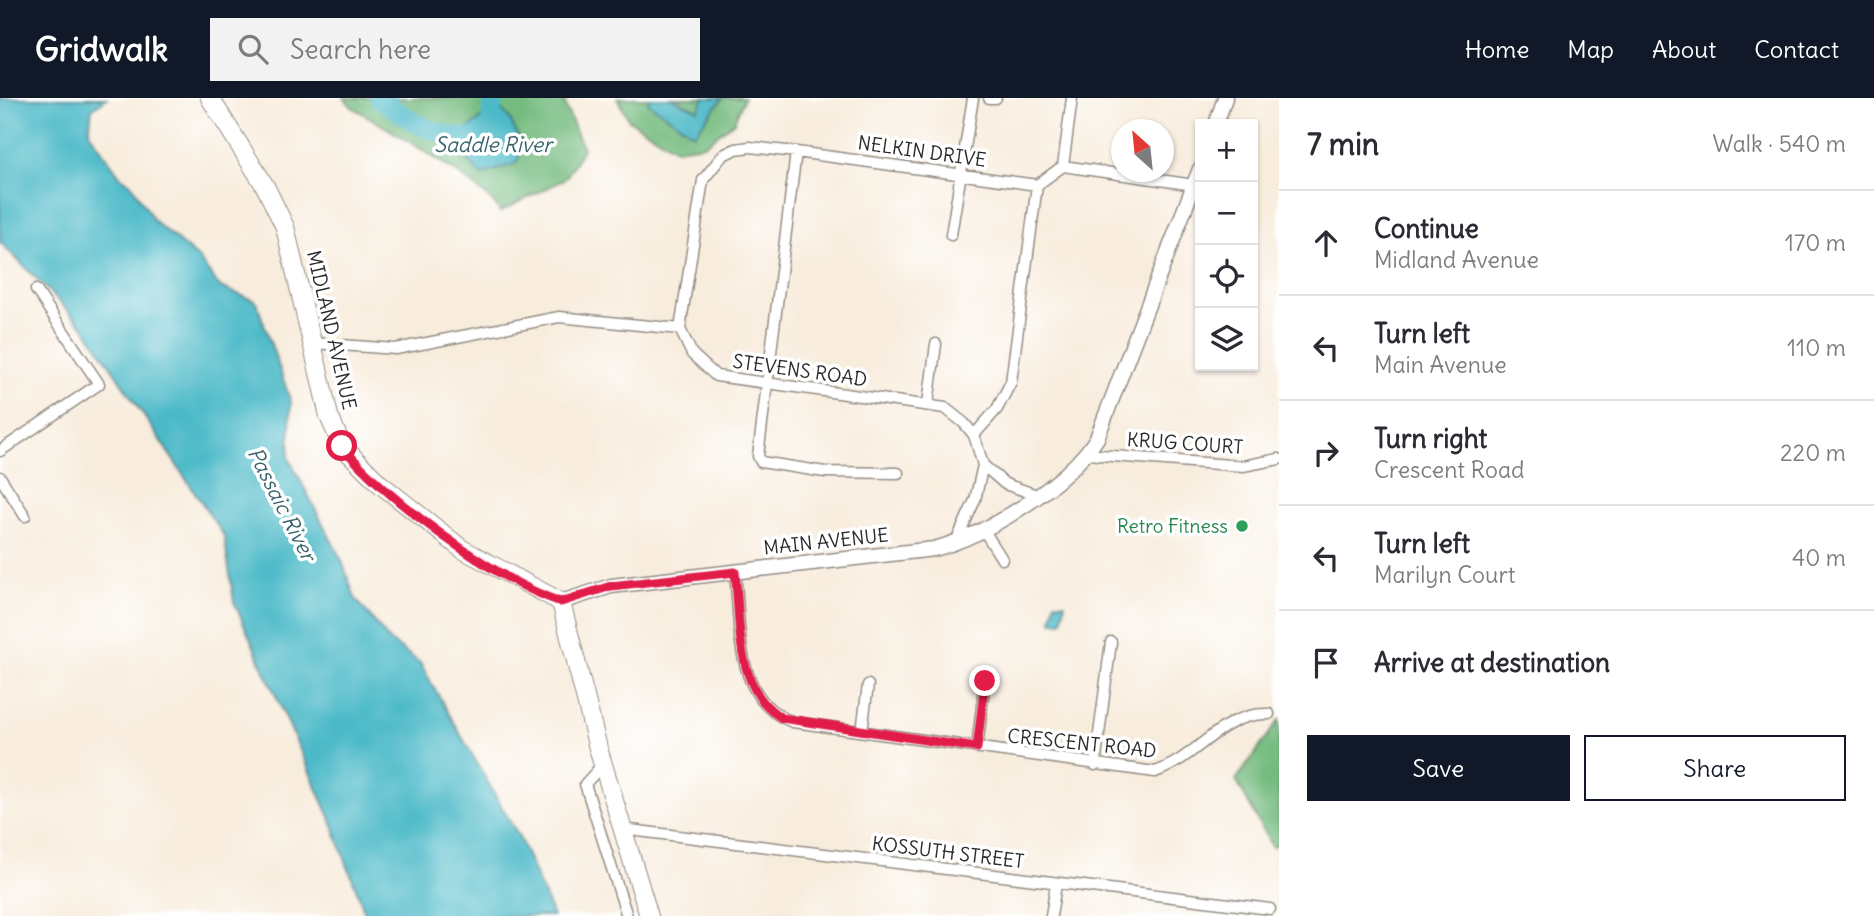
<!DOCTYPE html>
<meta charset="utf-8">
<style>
body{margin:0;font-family:Delius,sans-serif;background:#f2f2f3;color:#2b2b33}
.controls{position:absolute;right:21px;top:21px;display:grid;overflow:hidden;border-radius:0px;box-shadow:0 2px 5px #0004}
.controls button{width:63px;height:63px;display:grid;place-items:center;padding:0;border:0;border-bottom:2px solid #e1e1e2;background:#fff;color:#2b2b33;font:35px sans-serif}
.compass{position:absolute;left:1111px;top:21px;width:63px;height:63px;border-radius:50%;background:#fff;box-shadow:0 2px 5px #0004;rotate:333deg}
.stop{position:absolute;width:21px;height:21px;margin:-16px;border:5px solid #e11d48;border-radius:50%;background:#fff}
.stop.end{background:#e11d48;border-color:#fff;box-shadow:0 2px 7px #0008}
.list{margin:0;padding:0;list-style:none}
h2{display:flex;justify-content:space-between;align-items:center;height:91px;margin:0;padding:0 28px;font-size:30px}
h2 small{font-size:23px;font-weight:400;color:#7c7c81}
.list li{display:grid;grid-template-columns:46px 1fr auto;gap:21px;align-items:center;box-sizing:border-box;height:105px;padding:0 28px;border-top:2px solid #e1e1e2}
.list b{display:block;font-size:26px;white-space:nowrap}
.list p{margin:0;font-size:23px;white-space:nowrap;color:#7c7c81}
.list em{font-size:23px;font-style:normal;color:#7c7c81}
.actions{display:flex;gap:14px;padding:21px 28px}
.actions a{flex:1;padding:16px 0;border:2px solid #111827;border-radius:0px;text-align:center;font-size:24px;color:#111827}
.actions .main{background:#111827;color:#fff}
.icon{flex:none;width:38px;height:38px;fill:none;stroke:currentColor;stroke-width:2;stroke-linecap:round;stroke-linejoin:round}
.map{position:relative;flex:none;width:1279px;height:818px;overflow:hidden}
header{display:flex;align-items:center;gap:42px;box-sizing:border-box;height:98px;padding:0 35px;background:#111827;color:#fff}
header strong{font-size:33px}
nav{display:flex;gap:38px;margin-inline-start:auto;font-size:24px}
.search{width:490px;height:63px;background:#f2f2f3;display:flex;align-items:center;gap:18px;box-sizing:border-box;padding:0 24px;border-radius:0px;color:#7c7c81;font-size:26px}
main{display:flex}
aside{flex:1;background:#fff}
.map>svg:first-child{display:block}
.forest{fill:#75bb7f;stroke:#507355;stroke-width:2}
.water{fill:#4cb9c8;stroke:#3c727a;stroke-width:2}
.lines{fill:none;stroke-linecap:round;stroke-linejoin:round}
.river{stroke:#4cb9c8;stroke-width:19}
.minor-casing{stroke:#928c84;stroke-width:13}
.tertiary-casing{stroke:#928c84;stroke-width:17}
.primary-casing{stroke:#928c84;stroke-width:20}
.minor{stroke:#fff;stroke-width:10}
.tertiary{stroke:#fff;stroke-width:14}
.primary{stroke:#fff;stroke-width:18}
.route{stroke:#e11d48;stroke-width:9}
.leisure-dot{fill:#2e9e5b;stroke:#fff;stroke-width:2.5}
.labels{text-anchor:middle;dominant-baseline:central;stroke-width:7;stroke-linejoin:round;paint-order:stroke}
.street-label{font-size:19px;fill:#2b2b2b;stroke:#fff}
.leisure-label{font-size:19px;fill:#27864d;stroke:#fff;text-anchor:end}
.water-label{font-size:21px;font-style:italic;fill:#38646a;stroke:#fff}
</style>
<header>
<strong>Gridwalk</strong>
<div class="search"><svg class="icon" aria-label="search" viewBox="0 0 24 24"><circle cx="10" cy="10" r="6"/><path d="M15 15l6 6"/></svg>Search here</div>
<nav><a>Home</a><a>Map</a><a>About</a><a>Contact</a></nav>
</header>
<main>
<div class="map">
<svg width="1279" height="818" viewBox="0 0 1279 818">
<rect width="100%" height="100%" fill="#fff"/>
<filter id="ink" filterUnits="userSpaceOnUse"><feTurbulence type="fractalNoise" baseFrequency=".0143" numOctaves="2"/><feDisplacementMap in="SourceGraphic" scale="14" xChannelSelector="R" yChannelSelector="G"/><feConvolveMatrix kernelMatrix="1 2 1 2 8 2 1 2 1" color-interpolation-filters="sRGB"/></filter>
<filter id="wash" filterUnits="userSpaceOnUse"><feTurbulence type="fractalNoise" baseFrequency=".00686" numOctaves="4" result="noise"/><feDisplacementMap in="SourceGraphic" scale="28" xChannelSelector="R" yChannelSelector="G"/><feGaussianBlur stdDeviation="1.57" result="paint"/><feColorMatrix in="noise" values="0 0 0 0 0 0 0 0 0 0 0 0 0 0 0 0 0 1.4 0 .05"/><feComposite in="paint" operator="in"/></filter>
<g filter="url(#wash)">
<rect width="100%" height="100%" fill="#f8ecdc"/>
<!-- forest -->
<path class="forest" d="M344,0H490L489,10L475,27L517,65L522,47L509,20L500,10L501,0H569L564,4L583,51L565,81L500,114C491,90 380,26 352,9Z
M617,0H649L648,5L694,36L723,0H744L734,24L704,47L676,51L629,22Z
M671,0H704L699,12Z
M1279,622V746L1272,749L1236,682Z"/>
<!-- water -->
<path class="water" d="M0,0H107L92,11L89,34L119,77L132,87L154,123L198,160L220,189L256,203L291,304L289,360L342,463L355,500L389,542L420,565L520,741L553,818H366L329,717L234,504L224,438L85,230L0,144Z
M490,0H501L500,10L509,20L522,46L517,65L481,77L449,40C467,31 488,23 490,0Z
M649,0H671L698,12L704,0H723L694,36L648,5Z
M1055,504L1065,505L1062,524L1052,523Z"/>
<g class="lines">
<!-- river -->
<path class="river" d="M379,0C416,27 434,39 481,41L490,26L494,0"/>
</g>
</g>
<g filter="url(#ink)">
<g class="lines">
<!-- minor casing -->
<g class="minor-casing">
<path id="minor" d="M989,0H996
M796,54L758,358L761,364L825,374L898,375
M1063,68L1072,0
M1037,87L1063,68L1194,87
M951,137L973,0
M680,231L703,82L723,57L736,51L750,49L796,54L1037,87
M313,245L396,251L559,219L680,231L692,256L716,278L945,310L964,325L974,337L983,367L1005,386L1037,397
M928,306L936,246
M974,337L997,311L1011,284L1037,87
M0,353L99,286L36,192
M1087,356L1243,368L1279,361
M0,379L25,418
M983,431L1002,461
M956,444L975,402L983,367
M735,474C741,527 733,603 793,624L1155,674C1198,660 1221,614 1269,616
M862,633L868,587
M977,650L985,583
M603,666L585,686L627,818
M1095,667L1111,544
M622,731L1270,811
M1051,818L1056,786"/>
</g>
<!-- tertiary casing -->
<g class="tertiary-casing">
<path id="tertiary" d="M1216,26L1225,0
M561,504L611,488L934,451C987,437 1068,386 1097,340L1200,71"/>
</g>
<!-- primary casing -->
<g class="primary-casing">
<path id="primary" d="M210,0L265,88L285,129L329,318L342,348L379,385L462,451L561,504L598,650L649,818"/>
</g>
<!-- minor -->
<use href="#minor" class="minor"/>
<!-- tertiary -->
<use href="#tertiary" class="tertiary"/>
<!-- primary -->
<use href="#primary" class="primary"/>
</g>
</g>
<g class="lines" filter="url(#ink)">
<!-- route -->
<path class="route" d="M342,348C385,401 497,483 561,504L611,488L735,474C741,523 734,592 782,620L977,650L985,583"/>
</g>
<!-- markers -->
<circle class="leisure-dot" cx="1242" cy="428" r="7"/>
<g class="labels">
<!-- street labels -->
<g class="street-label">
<text transform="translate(922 53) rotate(8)">NELKIN DRIVE</text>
<text transform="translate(332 232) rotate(77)">MIDLAND AVENUE</text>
<text transform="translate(800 272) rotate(8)">STEVENS ROAD</text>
<text transform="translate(1185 345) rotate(4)">KRUG COURT</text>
<text transform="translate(826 443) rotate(-6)">MAIN AVENUE</text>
<text transform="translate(1082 645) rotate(6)">CRESCENT ROAD</text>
<text transform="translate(948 754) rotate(7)">KOSSUTH STREET</text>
</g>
<!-- leisure labels -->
<g class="leisure-label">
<text x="1228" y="428">Retro Fitness</text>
</g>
<!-- water labels -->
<g class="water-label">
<text x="493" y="46">Saddle River</text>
<text transform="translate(282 406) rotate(63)">Passaic River</text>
</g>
</g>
</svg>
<div class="controls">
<button>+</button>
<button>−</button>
<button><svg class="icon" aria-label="locate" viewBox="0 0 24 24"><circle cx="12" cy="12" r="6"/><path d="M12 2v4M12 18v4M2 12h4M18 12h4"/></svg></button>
<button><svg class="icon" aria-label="layers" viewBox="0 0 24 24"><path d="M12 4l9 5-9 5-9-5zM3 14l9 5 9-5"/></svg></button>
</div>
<svg class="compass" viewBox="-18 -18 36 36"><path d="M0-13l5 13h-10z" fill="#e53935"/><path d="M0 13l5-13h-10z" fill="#7c7c81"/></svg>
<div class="stop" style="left:342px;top:348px"></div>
<div class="stop end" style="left:985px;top:583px"></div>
</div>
<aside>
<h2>7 min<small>Walk · 540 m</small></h2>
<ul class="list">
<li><svg class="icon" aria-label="ahead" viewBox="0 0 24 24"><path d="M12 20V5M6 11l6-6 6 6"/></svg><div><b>Continue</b><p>Midland Avenue</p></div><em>170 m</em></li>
<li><svg class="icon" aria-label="left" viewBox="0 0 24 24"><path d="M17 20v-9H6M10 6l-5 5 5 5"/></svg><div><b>Turn left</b><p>Main Avenue</p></div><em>110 m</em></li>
<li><svg class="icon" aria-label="right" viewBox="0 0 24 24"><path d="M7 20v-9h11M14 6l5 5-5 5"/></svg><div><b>Turn right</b><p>Crescent Road</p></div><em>220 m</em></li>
<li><svg class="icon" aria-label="left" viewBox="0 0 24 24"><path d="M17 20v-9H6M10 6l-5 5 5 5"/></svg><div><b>Turn left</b><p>Marilyn Court</p></div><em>40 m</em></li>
<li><svg class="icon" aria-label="arrive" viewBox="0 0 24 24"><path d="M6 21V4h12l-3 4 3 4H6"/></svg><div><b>Arrive at destination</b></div></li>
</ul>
<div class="actions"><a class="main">Save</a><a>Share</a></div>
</aside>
</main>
